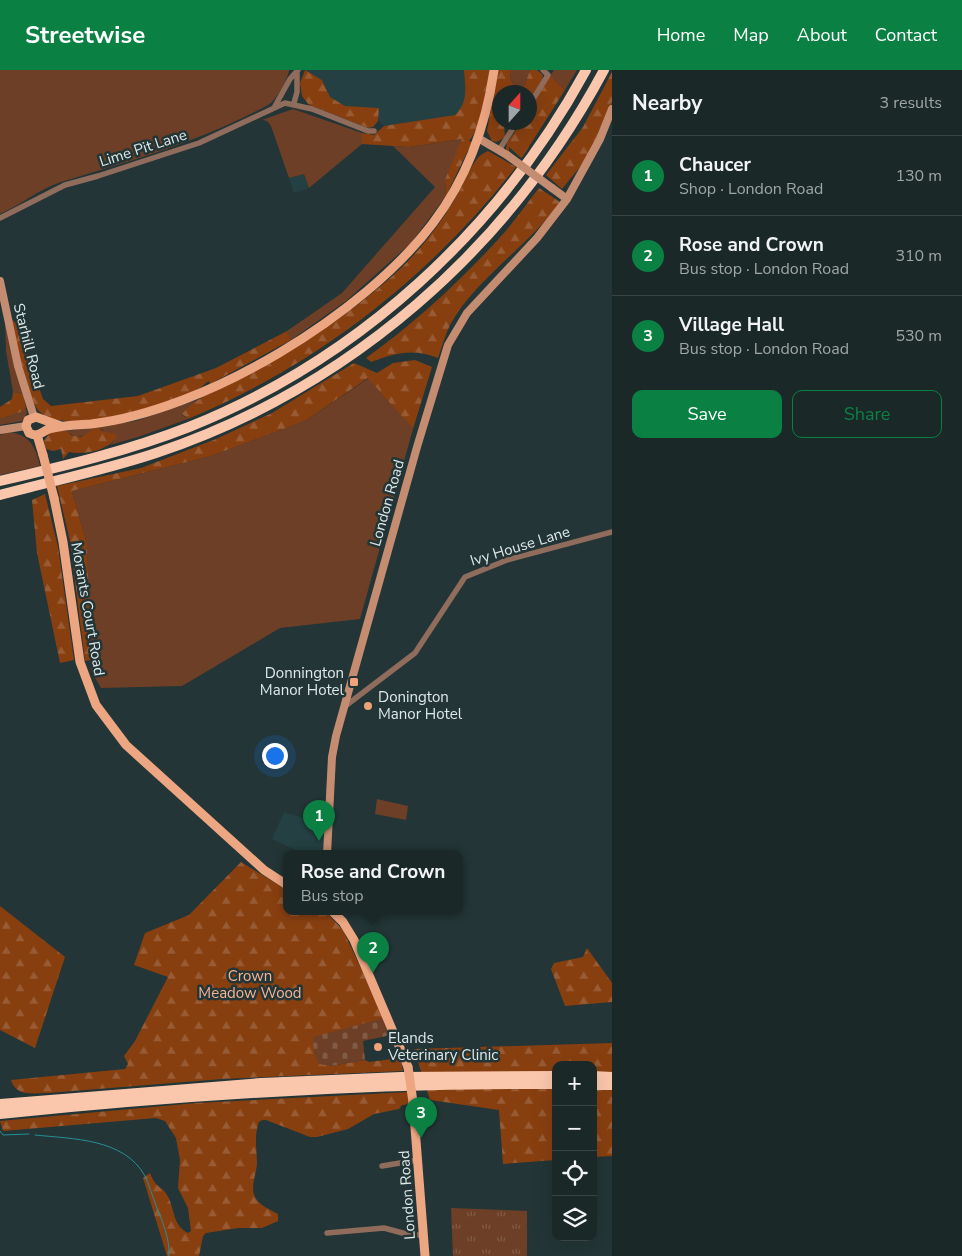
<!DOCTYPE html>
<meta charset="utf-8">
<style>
body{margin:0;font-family:"Nunito Sans",sans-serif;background:#273434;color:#f1f3f6}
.controls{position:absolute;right:15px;bottom:15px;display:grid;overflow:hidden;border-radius:10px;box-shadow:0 5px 20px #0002}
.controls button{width:45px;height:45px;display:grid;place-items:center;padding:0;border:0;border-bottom:1px solid #384445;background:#1a2828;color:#f1f3f6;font:25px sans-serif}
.compass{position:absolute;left:492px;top:15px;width:45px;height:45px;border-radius:50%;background:#1a2828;box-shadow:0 5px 20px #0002;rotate:21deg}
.you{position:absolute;left:274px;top:685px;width:18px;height:18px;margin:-12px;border:4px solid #fff;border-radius:50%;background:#1a73e8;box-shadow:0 0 0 8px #1a73e833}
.badge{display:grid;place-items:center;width:32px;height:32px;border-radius:50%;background:#0b8043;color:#fff;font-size:16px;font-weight:700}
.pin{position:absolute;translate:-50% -41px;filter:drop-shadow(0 1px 2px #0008)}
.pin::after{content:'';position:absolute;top:26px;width:18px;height:15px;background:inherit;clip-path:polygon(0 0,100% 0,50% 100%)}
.popup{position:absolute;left:283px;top:780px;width:180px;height:65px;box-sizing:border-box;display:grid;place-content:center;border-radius:10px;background:#1a2828;filter:drop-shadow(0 1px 4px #0005);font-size:16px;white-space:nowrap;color:#9fa6a8}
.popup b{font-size:19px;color:#f1f3f6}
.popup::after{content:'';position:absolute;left:50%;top:100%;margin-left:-10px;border:10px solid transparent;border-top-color:#1a2828}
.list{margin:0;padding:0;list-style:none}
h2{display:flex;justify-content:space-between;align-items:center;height:65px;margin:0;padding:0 20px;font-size:21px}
h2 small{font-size:16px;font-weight:400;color:#9fa6a8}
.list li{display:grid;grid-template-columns:32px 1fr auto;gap:15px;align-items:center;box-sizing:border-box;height:80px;padding:0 20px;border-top:1px solid #384445}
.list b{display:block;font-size:19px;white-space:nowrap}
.list p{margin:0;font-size:16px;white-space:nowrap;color:#9fa6a8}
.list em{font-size:16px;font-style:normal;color:#9fa6a8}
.actions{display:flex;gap:10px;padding:15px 20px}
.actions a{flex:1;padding:11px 0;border:1px solid #0b8043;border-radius:10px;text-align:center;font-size:18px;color:#0b8043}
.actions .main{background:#0b8043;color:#fff}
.icon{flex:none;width:28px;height:28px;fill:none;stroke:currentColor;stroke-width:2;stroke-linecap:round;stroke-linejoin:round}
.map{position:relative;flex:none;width:612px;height:1186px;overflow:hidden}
header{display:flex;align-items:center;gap:30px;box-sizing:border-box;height:70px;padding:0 25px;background:#0b8043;color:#fff}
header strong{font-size:24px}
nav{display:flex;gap:28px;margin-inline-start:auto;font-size:18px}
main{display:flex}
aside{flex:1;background:#1a2828}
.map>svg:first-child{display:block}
.built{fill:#244042}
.grass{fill:#6d3f26}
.forest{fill:url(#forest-firs)}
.cemetery{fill:url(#cemetery-stones)}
.park{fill:url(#park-tufts)}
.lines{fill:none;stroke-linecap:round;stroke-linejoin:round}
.stream{stroke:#269094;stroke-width:1}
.street{stroke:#8f6c5b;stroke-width:5.5}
.secondary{stroke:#c48d71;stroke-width:8}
.primary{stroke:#eda682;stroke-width:9}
.highway{stroke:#fac7ad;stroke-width:10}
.secondary-bridge{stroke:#c48d71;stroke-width:8}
.primary-bridge{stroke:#eda682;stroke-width:9}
.poi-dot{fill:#f0a27a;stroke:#233536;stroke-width:2}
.labels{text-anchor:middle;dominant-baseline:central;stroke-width:5;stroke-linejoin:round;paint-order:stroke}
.street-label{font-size:15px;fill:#dde8e8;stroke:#233536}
.poi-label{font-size:15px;fill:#dde8e8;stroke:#233536;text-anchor:start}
.park-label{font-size:15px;fill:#f4b494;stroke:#233536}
</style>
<header>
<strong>Streetwise</strong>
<nav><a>Home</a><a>Map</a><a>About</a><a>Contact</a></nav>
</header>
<main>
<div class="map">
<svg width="612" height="1186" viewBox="0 0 612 1186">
<defs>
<pattern id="forest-firs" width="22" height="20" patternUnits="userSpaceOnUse" patternTransform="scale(1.25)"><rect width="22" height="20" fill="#883f10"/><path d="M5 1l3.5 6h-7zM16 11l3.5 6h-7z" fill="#985b33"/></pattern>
<pattern id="cemetery-stones" width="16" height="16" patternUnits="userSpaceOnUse" patternTransform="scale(1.25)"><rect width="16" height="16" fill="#6d3f26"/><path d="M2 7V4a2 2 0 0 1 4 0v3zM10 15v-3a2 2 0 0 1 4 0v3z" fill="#815b46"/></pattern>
<pattern id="park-tufts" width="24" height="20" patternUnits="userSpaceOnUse" patternTransform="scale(1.25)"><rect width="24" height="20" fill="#6d3f26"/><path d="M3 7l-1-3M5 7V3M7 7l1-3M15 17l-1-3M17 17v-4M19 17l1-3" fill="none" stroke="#815b46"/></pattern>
</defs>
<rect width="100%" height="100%" fill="#233536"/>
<!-- built -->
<path class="built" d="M305,0H464L466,29L463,37L455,45L384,56L378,51L379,38L345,36L330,27L322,10Z
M304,104L309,118L294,123L289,108Z
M284,742L324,754L323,784H304L272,769Z"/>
<!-- grass -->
<path class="grass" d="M0,0H289C288,9 276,31 268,35C199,72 134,90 61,112C39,119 21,135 0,144Z
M511,0H530L522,22H512L515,16L510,9Z
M554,0H577L565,20L550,6Z
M293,39L362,63V74L309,118L304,104L289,108L271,56L267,51L262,50Z
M463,69L445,109L446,126L411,173L346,231L291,270L287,261L342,223L435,117L393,76L409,77Z
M5,251L23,324L13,322L6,281Z
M369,308L413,359L360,549L280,558L182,616L101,618L91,601L87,474L72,421L211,386L305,351Z
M200,329L182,345L188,349L138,367L110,375L114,370L102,359C90,363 77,372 67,361L136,351Z
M26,338L27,343L22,351L0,355V349L21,342Z
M7,362C29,363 36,377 40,396L0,405V365Z
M377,729L408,736L406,750L375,744Z"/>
<!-- forest -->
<path class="forest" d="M305,0L322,10L330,27L345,36L379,38L378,51L373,57L368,58L309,35L302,26L300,13Z
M464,0H489C489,22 483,54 469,71L472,72L446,126L445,109L462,69L409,77L362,74V63L374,65L384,56L455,45C469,31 465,18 464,0Z
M498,0H511L510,9L515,16L512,22H500V52L504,53L505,67L497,72L492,71L487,61Z
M530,0H537L543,5L542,10L530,29V22H522Z
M612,2V32L606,47L588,87L562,119L546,105L583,57Z
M550,6L565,20L523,86L521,88L509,77V83L506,79L507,73L521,53L530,52V39Z
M488,81L516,97C430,207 316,296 188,349L182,344C204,320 242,309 270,293C315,266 362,235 400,199C426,174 449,143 465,110C471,99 475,86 488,81Z
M539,118L560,132C529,176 476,208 450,255C445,265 442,277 438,288C413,278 395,283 371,292L366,288C412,255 455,216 493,175C510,158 524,137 539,118Z
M11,249L17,254L43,329L51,336L138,326L216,298L287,261L291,270L210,314L209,311C205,313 204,315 200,318C193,323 180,326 172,330C145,340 60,365 39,341C26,326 16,270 11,249Z
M415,290L432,297L413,359L368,308L305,351L211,386L72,421L87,474L91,590L85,591L70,471L57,416L141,398L216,369L272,343L354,293L377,303L393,293Z
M13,322L23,324L26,338L21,342L0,349V337L12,329Z
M96,358L109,363H114L117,366C109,381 84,385 69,382L63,389L61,379L53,381L46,379L44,371L51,361H67L71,365L81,367Z
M45,424L58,477L74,590L60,593L37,483L32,430Z
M241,792L287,820V842H326L343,860L384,948L330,996L365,990L369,992L400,988L403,1001L222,1009L48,1023C33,1023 16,1027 11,1010L125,999L128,994L124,986L135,971L168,907L134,895L145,863L189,845Z
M0,836L65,887L35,978L0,960Z
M587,878L612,913V932L565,936L551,899L554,893L583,887Z
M612,973V1086L593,1087V995H556V1090L503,1094L499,1040L430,1030L414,979Z
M409,1022L411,1034L402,1035L399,1039L374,1044L348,1059L317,1067H310L266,1050C262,1050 259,1050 258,1055C254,1068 257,1081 257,1094C256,1105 251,1114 254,1125C257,1134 270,1140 278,1144V1151L262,1158H238L206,1163L203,1166L199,1186H167L143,1108L150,1103C156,1119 161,1115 167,1125C175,1138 172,1155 188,1163L191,1161L188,1138L178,1118L180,1090L176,1068L165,1051L156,1048L3,1061L0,1051L196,1033Z"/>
<!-- cemetery -->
<path class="cemetery" d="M384,948L391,965L363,971L365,990L330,996L319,994L314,984L313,967Z"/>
<!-- park -->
<path class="park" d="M451,1138L527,1141V1186H453Z"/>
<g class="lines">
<!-- stream -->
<path class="stream" d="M0,1061L3,1065L29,1064
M35,1065C72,1069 124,1068 145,1106C149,1115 152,1125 156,1135C162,1151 170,1168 169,1186"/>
<!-- street -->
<path class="street" d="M294,33L297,22V2
M530,34L548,5L543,0
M275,36L290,9L298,0
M499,80L517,52
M0,148L65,115L98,106L199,73L285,33L312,39L368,61H374
M344,637L415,583L465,507L507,490L612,462
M382,1096L418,1090
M327,1163L384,1158L410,1165H423"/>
<!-- secondary -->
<path class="secondary" d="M478,68L507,85
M552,118L567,129
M0,211L18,296L34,347
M0,360L26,356
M327,784L332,687L336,666L417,377L448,275L467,243L537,168L567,129L600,69L612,39"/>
<!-- primary -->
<path class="primary" d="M61,356L36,347L28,350L26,356L29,363C38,368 41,362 49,359C63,355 77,355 91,354C205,341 364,245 433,153C467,108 486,55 494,0
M37,365L43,385
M54,428L63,472L80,592L96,635L126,675L264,800L287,815
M333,842L343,852L354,870L408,997
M413,1032L425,1186"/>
<!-- highway -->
<path class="highway" d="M0,411C64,396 128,381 189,357C359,289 499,160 586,0
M0,425C52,411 105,400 156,383C350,318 508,179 604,0
M593,1006L612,1007
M593,1015H612
M0,1034L261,1013L401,1007L556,1006
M0,1044C184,1025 370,1013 556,1014"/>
<!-- secondary-bridge -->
<path class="secondary-bridge" d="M507,85L552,118"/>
<!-- primary-bridge -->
<path class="primary-bridge" d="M43,385L54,428
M408,997L413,1032"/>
</g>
<!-- markers -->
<g class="poi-dot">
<rect x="349" y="607" width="10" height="10" rx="2.5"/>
<circle cx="368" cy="636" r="5"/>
<circle cx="378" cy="977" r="5"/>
</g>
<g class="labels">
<!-- street labels -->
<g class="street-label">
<text transform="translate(143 78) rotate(-18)">Lime Pit Lane</text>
<text transform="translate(29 276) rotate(76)">Starhill Road</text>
<text transform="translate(387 433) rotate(-74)">London Road</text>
<text transform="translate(520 476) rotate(-17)">Ivy House Lane</text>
<text transform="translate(88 539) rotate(80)">Morants Court Road</text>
<text transform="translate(407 1125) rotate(-94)">London Road</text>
</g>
<!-- poi labels -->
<g class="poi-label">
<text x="344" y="603" text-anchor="end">Donnington<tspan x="344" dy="17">Manor Hotel</tspan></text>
<text x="378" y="627">Donington<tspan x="378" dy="17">Manor Hotel</tspan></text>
<text x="388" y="968">Elands<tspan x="388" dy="17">Veterinary Clinic</tspan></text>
</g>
<!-- park labels -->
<g class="park-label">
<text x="250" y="906">Crown<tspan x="250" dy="17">Meadow Wood</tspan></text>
</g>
</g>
</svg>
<div class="controls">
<button>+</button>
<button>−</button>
<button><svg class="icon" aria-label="locate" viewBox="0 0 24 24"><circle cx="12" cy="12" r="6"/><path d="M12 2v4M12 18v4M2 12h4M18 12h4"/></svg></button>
<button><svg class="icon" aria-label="layers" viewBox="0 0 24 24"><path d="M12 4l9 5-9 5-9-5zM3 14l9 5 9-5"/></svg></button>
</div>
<svg class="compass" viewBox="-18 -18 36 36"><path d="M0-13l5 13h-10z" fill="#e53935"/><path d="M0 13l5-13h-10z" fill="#9fa6a8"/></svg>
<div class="you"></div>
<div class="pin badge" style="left:319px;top:771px">1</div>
<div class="pin badge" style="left:373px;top:903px">2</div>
<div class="popup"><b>Rose and Crown</b>Bus stop</div>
<div class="pin badge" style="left:421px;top:1068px">3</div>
</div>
<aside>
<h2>Nearby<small>3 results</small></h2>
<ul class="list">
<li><span class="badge">1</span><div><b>Chaucer</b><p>Shop · London Road</p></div><em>130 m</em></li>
<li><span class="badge">2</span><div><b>Rose and Crown</b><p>Bus stop · London Road</p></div><em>310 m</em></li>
<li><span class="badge">3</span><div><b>Village Hall</b><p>Bus stop · London Road</p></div><em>530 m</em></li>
</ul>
<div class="actions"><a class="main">Save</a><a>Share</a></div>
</aside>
</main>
